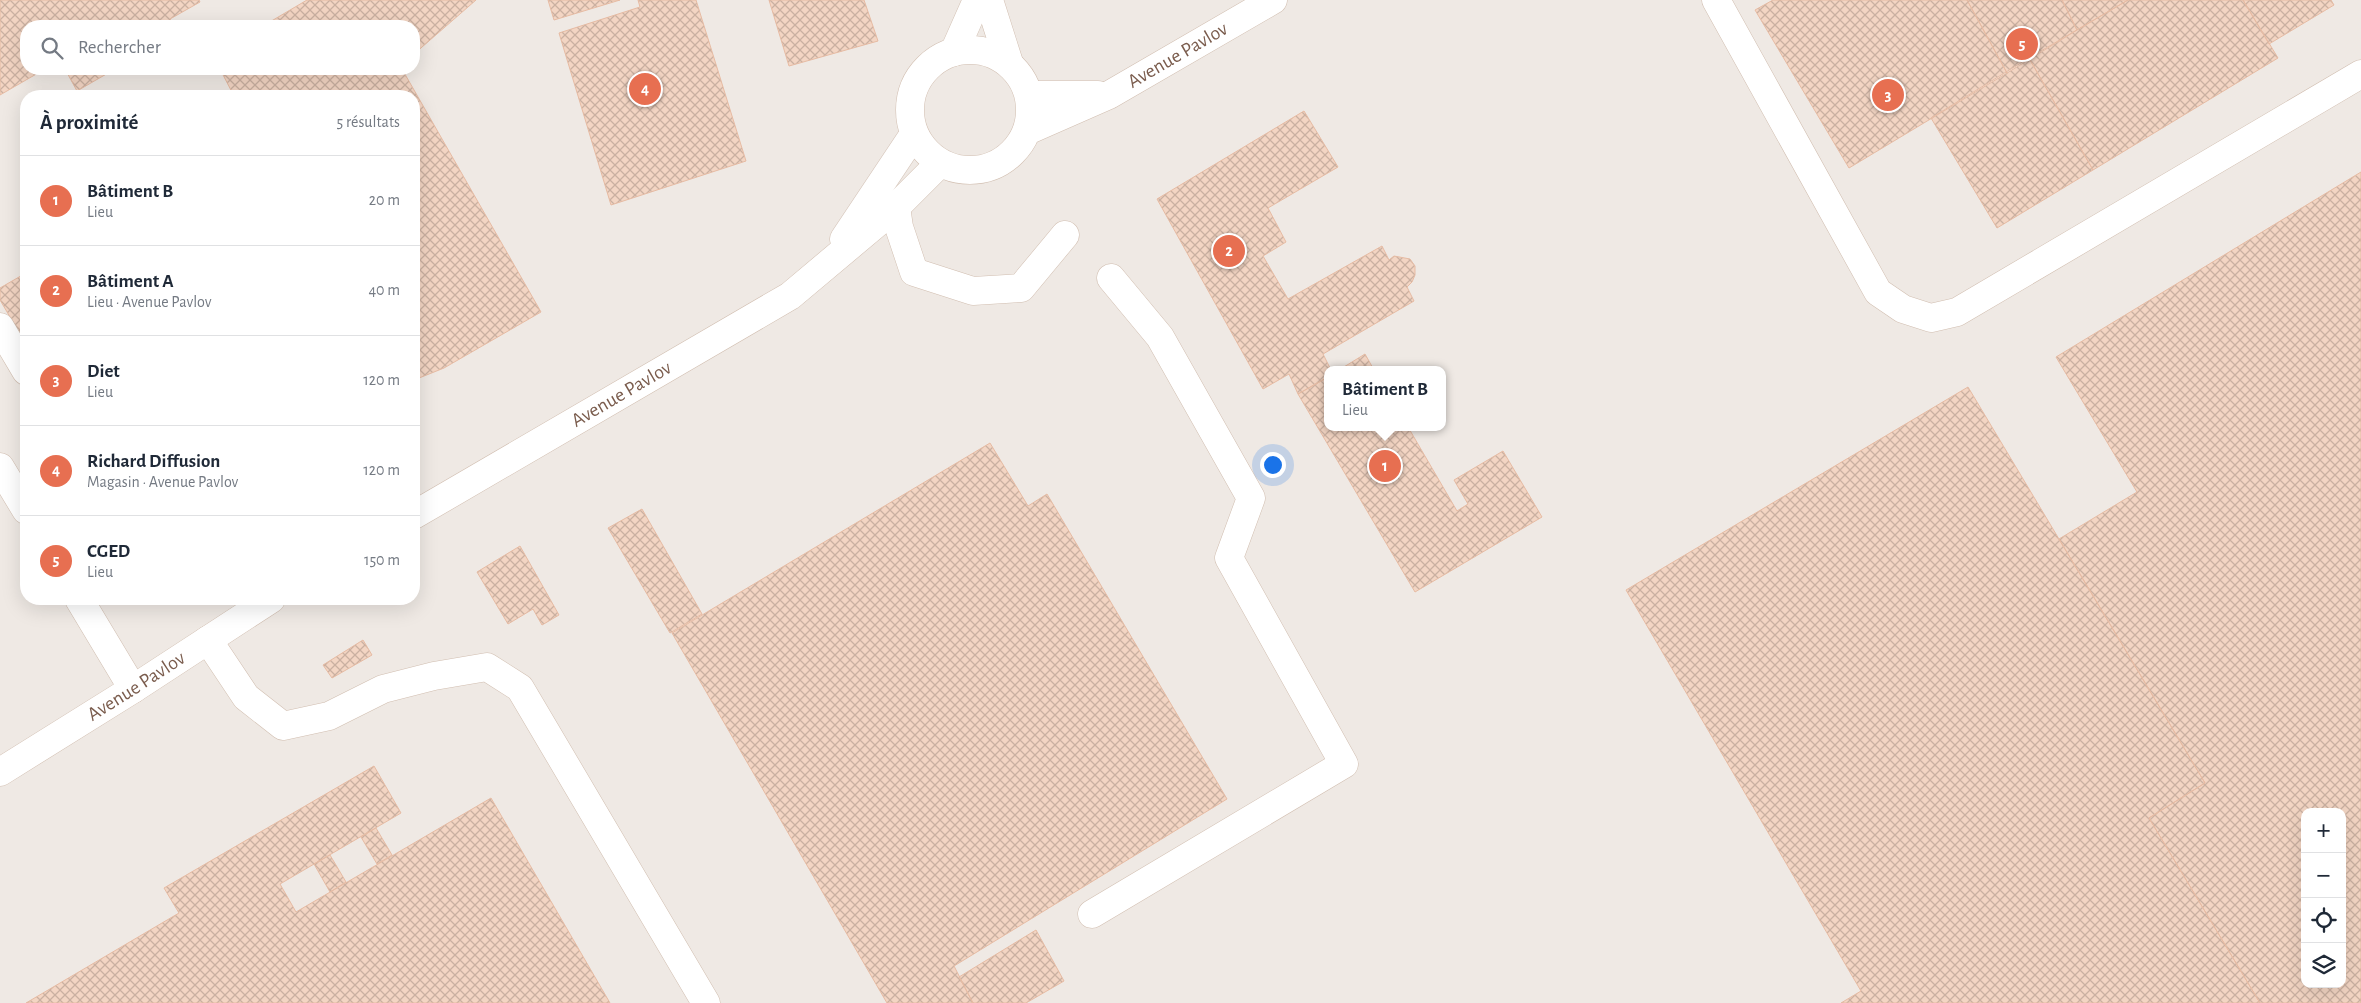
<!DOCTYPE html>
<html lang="fr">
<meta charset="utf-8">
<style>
body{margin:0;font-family:"Alegreya Sans",sans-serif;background:#f2f2f3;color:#1f2937}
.controls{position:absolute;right:15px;bottom:15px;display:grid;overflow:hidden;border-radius:10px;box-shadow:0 5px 20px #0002}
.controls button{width:45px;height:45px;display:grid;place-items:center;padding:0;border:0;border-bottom:1px solid #e0e1e3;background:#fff;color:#1f2937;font:25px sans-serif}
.you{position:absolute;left:1272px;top:464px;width:18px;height:18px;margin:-12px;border:4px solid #fff;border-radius:50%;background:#1a73e8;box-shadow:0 0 0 8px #1a73e833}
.badge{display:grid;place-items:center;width:32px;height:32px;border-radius:50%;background:#e76f51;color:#fff;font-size:16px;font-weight:700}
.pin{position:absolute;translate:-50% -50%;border:2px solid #fff;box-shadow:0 1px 5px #0006}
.popup{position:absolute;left:1324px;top:366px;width:122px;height:65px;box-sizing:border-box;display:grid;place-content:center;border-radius:10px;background:#fff;filter:drop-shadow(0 1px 4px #0005);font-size:16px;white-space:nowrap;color:#747a83}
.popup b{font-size:19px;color:#1f2937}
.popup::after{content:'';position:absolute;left:50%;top:100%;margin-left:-10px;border:10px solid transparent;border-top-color:#fff}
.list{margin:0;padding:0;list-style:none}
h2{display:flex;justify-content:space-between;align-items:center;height:65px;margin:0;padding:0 20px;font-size:21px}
h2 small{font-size:16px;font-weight:400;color:#747a83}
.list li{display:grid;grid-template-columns:32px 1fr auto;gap:15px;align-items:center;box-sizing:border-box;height:90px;padding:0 20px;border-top:1px solid #e0e1e3}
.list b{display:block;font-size:19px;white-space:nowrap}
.list p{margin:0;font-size:16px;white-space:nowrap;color:#747a83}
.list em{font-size:16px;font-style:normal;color:#747a83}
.icon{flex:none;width:28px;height:28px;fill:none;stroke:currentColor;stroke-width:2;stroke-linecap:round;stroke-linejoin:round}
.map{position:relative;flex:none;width:2361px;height:1003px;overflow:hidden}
.search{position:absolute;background:#fff;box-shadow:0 5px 20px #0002;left:20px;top:20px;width:400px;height:55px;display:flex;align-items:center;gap:12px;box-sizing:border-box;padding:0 18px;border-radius:20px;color:#747a83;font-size:19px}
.panel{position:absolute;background:#fff;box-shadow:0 5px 20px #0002;left:20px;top:90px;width:400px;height:515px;border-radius:20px}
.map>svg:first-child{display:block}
.industrial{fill:#efe9e4;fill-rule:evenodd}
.building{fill:url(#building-cross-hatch);stroke:#e6bba3;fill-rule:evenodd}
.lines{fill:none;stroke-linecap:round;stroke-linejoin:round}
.minor-casing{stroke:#d1beb0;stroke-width:29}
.minor{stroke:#fff;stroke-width:28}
.labels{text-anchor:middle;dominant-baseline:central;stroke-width:5;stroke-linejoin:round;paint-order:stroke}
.street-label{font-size:20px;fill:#7a5c4d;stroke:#fffaf3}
</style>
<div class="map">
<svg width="2361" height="1003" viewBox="0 0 2361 1003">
<defs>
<pattern id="building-cross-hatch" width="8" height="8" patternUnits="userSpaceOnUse" patternTransform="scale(1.25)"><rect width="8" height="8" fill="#f3d5c3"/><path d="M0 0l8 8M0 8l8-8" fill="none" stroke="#cab0a1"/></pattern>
</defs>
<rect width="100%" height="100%" fill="#fdf6ec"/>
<!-- industrial -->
<path class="industrial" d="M0,0H2361V1003H0ZM26,26H414V69H26ZM26,96H414V599H26ZM1328,370H1442V427H1328ZM2305,812H2342V984H2305Z"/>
<!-- building -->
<path class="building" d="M0,0H199L200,2L170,19L174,26H26V69H45L0,95Z
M307,0H476L414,54V26H263Z
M548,0H620L554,20Z
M638,0H696L746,161L611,205L559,33L640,7Z
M769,0H864L878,41L789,66Z
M1773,0H1967L2007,73L1849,168L1755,10Z
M1967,0H2062L2077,30L2007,73Z
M2062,0H2128L2077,30Z
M2128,0H2243L2278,58L2093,170L2029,58Z
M2243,0H2331L2334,5L2269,44Z
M2029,58L2093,170L1997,228L1931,118Z
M65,69H115L77,91Z
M220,69H402L541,312L444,368L414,380V96H234Z
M1304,111L1338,167L1268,208L1286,242L1263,256L1288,299L1382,246L1389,260L1394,256L1410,259L1415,266V275L1412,282L1407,287L1414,301L1323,354L1331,370H1328V377L1298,394L1289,374L1263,389L1157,199Z
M2361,172V1003H2260L2149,818L2205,783L2059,539L2137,492L2056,357ZM2305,812H2342V984H2305Z
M26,273V344L0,300V288Z
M1365,354L1374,370H1339Z
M1328,377V427H1408L1457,511L1468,504L1454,480L1503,451L1542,517L1415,592L1298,394Z
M1968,387L2205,783L2149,818L2260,1003H1841L1861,991L1626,590Z
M990,443L1028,506L1047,494L1227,799L954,966L973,1003H887L672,633Z
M642,509L702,614L670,633L608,528Z
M520,546L559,615L542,625L533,609L508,624L477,572Z
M363,640L372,655L332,678L323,665Z
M374,766L401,813L280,884L296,912L491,798L610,1003H26L179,913L164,888Z
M376,828L392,855L377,864L361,837Z
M330,855L346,882L330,892L314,864Z
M1036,930L1064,981L1026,1003H973L959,977Z"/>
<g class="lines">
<!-- minor casing -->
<g class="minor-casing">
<g id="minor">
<path d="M989,0L1009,63"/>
<path d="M1716,0L1878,292L1903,309L1931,318L1957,312L2361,74"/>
<circle cx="970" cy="110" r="60"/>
<path d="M954,52L977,0"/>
<path d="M1029,95H1098"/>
<path id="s1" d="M1027,131L1109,95L1273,0"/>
<path d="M896,207L899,227L914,272L973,291L1021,288L1065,235"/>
<path d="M844,239L914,134"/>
<path d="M0,327L26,371"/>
<path d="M0,467L26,510"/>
<path id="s2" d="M414,515L790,296L896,207L940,163"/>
<path d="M79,599L133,689"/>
<path d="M208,640L246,697L283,726L329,716L383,689L434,676L487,667L520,688L706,1003"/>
<path id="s3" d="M0,772L133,689L271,599"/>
<path d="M1092,914L1344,764L1229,558L1251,498L1160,337L1111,278"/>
</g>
</g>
<!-- minor -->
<use href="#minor" class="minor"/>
</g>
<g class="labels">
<!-- street labels -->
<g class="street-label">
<text stroke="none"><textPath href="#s1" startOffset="169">Avenue Pavlov</textPath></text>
<text stroke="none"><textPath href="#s2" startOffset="240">Avenue Pavlov</textPath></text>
<text stroke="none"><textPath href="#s3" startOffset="161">Avenue Pavlov</textPath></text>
</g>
</g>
</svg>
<div class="controls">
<button>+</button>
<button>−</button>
<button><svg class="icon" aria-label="locate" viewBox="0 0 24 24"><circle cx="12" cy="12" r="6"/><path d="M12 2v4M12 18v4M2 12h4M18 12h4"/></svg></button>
<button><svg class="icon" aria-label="layers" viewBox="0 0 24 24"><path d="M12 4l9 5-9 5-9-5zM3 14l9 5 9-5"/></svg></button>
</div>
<div class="you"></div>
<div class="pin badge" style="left:1385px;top:466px">1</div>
<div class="popup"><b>Bâtiment B</b>Lieu</div>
<div class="pin badge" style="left:1229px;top:251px">2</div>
<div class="pin badge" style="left:1888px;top:95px">3</div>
<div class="pin badge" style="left:645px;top:89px">4</div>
<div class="pin badge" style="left:2022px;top:44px">5</div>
<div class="search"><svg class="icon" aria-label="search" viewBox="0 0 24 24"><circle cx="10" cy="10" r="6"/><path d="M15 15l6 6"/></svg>Rechercher</div>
<section class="panel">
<h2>À proximité<small>5 résultats</small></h2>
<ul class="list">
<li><span class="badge">1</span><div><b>Bâtiment B</b><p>Lieu</p></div><em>20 m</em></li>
<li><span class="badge">2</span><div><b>Bâtiment A</b><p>Lieu · Avenue Pavlov</p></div><em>40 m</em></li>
<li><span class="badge">3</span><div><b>Diet</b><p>Lieu</p></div><em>120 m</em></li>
<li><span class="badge">4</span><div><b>Richard Diffusion</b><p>Magasin · Avenue Pavlov</p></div><em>120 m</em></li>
<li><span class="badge">5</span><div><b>CGED</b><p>Lieu</p></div><em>150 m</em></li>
</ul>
</section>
</div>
